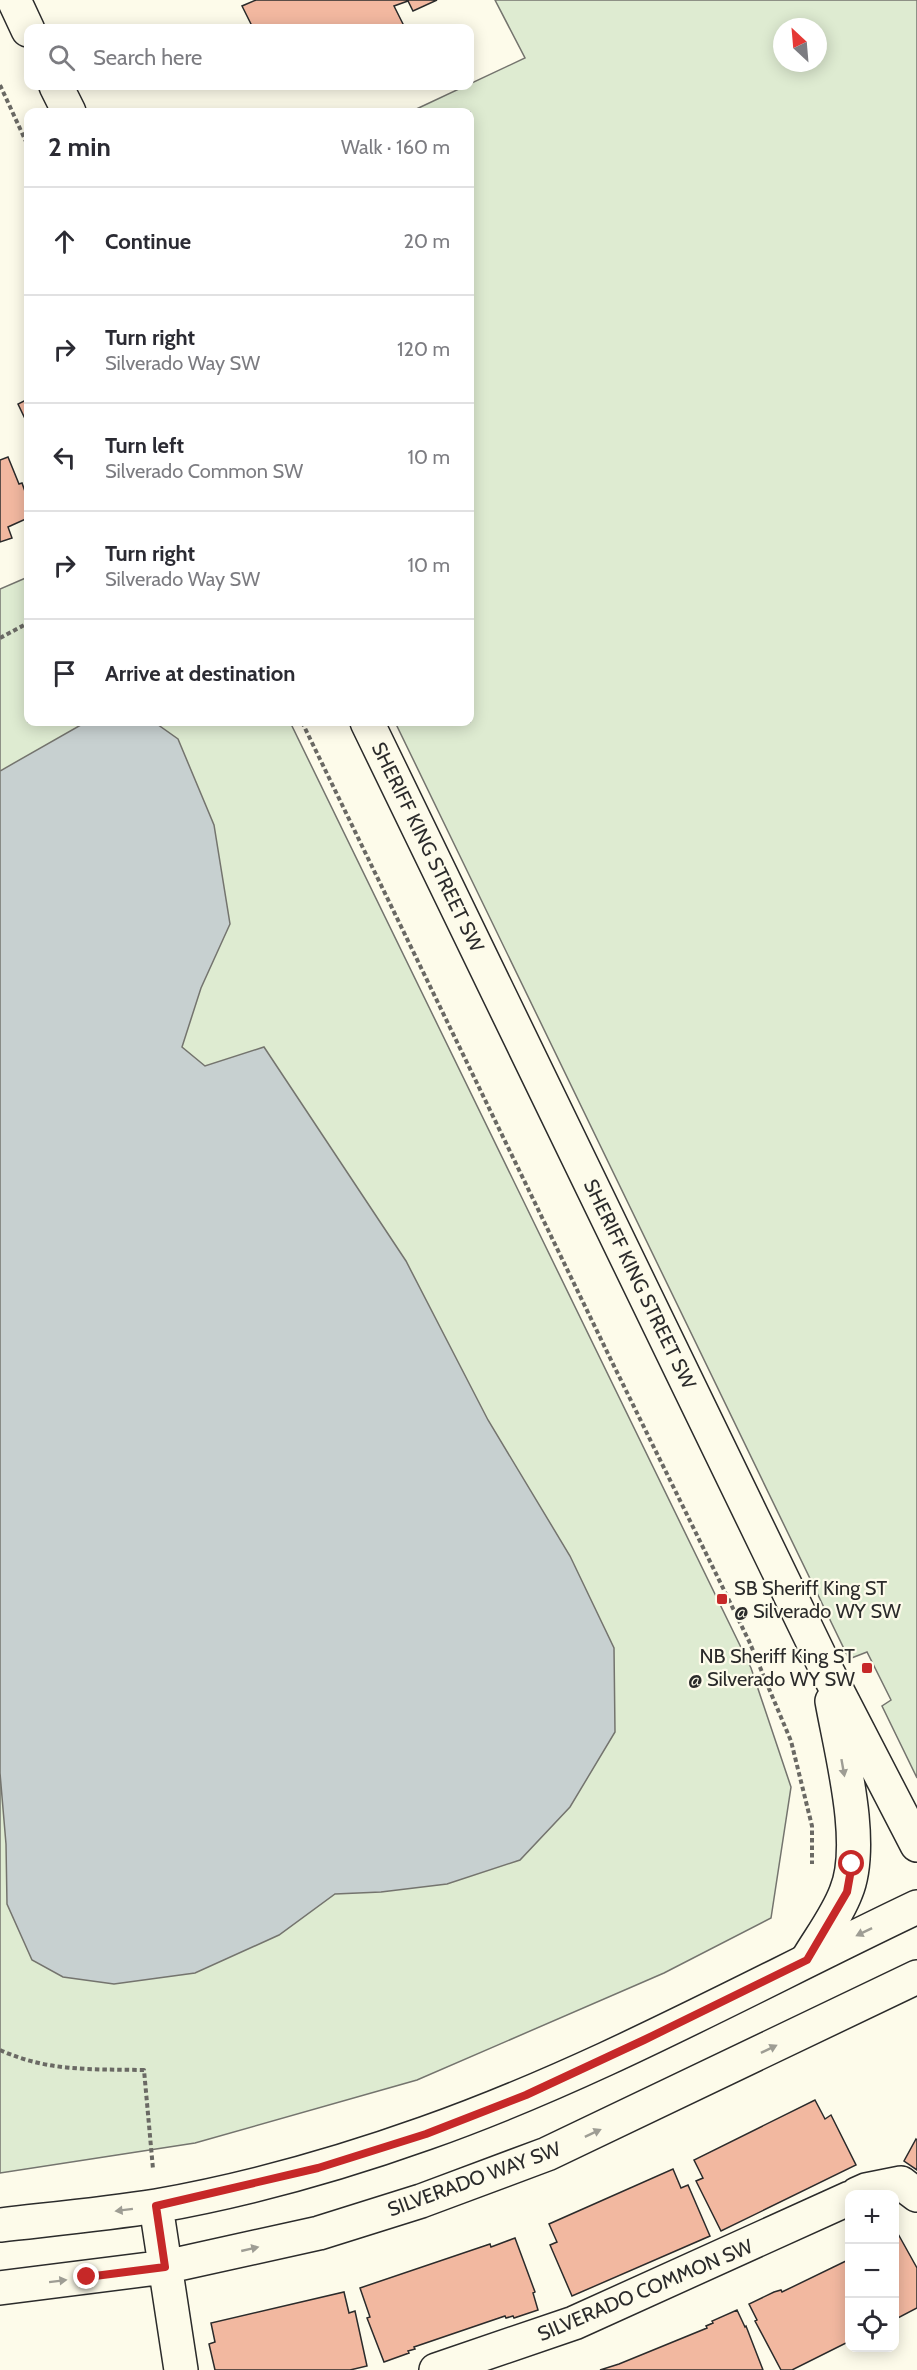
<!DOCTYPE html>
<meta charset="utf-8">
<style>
body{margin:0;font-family:Cabin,sans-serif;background:#f7f7f7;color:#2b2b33}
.controls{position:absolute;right:18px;bottom:18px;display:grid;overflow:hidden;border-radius:12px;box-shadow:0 3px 15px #0003}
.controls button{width:54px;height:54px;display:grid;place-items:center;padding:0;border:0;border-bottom:2px solid #e1e1e2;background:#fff;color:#2b2b33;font:30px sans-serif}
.compass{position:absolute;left:773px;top:18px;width:54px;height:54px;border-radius:50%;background:#fff;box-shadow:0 3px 15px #0003;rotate:334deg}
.stop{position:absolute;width:18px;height:18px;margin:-14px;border:4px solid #c62828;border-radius:50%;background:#fff}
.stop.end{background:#c62828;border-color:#fff;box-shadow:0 2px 6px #0008}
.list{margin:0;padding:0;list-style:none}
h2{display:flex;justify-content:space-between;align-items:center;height:78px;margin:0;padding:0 24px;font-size:26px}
h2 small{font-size:20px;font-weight:400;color:#7c7c81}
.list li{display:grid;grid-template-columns:39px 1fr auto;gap:18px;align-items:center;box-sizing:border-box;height:108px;padding:0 24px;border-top:2px solid #e1e1e2}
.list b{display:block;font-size:22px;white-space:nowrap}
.list p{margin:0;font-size:20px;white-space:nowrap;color:#7c7c81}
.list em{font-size:20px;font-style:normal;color:#7c7c81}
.icon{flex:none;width:33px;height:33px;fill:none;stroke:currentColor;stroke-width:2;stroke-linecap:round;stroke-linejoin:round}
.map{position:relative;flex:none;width:917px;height:2370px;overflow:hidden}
.search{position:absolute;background:#fff;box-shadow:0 3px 15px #0003;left:24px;top:24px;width:450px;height:66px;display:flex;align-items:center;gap:15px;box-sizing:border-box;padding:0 21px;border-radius:12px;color:#7c7c81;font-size:22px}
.panel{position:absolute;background:#fff;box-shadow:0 3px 15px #0003;left:24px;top:108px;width:450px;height:618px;border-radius:12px}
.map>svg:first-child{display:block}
.green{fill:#deebd1;stroke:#74746e;stroke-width:1.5;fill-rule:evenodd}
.water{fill:#c7d0d0;stroke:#74746e;stroke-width:1.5}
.building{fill:#f2b8a0;stroke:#2b2b2b;stroke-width:1.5}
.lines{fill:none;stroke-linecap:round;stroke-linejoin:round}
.minor-casing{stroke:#2b2b2b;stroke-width:36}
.secondary-casing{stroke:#2b2b2b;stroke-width:36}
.path{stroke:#6a6964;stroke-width:4;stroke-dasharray:4.5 3;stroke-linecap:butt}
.minor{stroke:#fdfbea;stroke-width:33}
.secondary{stroke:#fdfbea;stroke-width:33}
.oneway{fill:#9e9d94}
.route{stroke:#c62828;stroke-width:8}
.poi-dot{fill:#c62828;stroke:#fdfbea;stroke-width:2}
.labels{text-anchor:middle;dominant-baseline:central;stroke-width:4.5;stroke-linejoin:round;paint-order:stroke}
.street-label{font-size:20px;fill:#2b2b2b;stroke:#fdfbea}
.poi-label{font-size:20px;fill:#2b2b2b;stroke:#fdfbea;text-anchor:start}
</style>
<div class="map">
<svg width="917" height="2370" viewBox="0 0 917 2370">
<rect width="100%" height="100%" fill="#fdfbea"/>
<!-- green -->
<path class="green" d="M495,0H917V1778L882,1706L891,1700L867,1652L849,1659L395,722H470V112H410L525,58ZM782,27H818V63H782Z
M28,577V722H290L751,1668L791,1787L771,1918L664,1973L417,2080L195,2143L0,2173V589Z"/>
<!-- water -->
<path class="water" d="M86,722H154L178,739L214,825L230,924L201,988L182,1047L205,1066L264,1047L406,1261L488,1420L570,1556L614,1648L615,1732L570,1807L520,1860L447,1884L381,1892L335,1894L279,1935L195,1973L114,1984L63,1977L32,1960L7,1904L6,1844L0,1773V771Z"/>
<!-- building -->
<path class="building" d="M256,0H437L413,11L408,1L394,6L405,28H253L242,6Z
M28,399V425L18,404Z
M8,457L19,484L22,483L28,500V518L8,527L12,538L0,542V460Z
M815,2100L825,2119L831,2115L856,2165L721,2231L696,2181L703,2178L694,2160Z
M916,2139L917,2140V2170L904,2161Z
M673,2169L681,2188L688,2185L710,2236L572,2296L550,2245L557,2242L549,2224Z
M897,2232L917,2268V2308L894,2320V2233Z
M515,2238L535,2292L533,2293L538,2310L514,2318L513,2316L506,2318L505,2316L414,2347L415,2349L408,2351L409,2353L384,2362L367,2318L370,2317L360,2288L490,2244L491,2247Z
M850,2259V2341L792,2370H781L755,2321L757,2320L749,2304L774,2292L781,2290L782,2292Z
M344,2292L349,2313L355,2311L367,2366L350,2370H215L209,2344L215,2342L211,2323Z
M737,2310L745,2327L746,2326L763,2370H600L619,2364L707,2328L706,2326L713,2323L712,2321Z"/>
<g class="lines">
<!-- minor casing -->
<g class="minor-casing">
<path id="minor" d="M857,2194L866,2190L901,2183L917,2195
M156,2206L181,2370
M0,2225C52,2219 105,2214 156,2206C247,2190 339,2164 426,2133C596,2073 755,1984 917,1907
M0,2288L165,2267L319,2233L421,2201L547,2154L917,1977
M436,2370L574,2323L850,2198"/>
</g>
<!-- secondary casing -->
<g class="secondary-casing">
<path id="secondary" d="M14,0L28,30
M56,86L69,112
M367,722L826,1669L917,1845
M807,1960C820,1938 837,1916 846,1892C866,1844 841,1752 832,1701"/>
</g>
<!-- path -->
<path class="path" d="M0,85L28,146
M0,638L28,623
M302,722L612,1362L749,1641L791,1741L812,1826V1864
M0,2050C48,2072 93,2069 144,2070L153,2169"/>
<!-- minor -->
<use href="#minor" class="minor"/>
<!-- secondary -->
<use href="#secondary" class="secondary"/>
</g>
<!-- one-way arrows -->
<defs><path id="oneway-solid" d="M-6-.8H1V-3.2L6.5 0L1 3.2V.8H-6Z" transform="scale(1.5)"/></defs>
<g class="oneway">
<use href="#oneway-solid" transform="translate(843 1768) rotate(80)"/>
<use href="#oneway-solid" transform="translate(864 1932) rotate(154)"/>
<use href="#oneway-solid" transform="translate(769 2049) rotate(-26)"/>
<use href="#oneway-solid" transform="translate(593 2133) rotate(-25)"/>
<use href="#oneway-solid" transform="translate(124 2210) rotate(173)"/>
<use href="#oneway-solid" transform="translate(250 2249) rotate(-13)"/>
<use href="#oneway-solid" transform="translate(58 2281) rotate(-7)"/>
</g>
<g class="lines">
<!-- route -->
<path class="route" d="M87,2277L165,2267L156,2206L318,2168L426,2134L526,2095L644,2040L807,1960L847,1892L852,1864"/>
</g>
<!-- markers -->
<g class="poi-dot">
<rect x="716" y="1593" width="12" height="12" rx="3"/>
<rect x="861" y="1662" width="12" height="12" rx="3"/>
</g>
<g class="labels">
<!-- street labels -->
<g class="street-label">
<text transform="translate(428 847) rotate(64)">SHERIFF KING STREET SW</text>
<text transform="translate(640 1284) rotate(64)">SHERIFF KING STREET SW</text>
<text transform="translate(474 2179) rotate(-20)">SILVERADO WAY SW</text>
<text transform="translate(645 2290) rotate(-23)">SILVERADO COMMON SW</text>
</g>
<!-- poi labels -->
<g class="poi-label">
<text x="734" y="1588">SB Sheriff King ST<tspan x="734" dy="23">@ Silverado WY SW</tspan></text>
<text x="855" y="1656" text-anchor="end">NB Sheriff King ST<tspan x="855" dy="23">@ Silverado WY SW</tspan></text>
</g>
</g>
</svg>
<div class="controls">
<button>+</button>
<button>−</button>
<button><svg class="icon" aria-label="locate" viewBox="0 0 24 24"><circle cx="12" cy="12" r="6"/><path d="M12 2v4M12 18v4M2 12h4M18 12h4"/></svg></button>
</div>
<svg class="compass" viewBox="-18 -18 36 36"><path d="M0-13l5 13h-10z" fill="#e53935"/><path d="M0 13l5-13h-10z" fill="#7c7c81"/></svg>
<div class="stop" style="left:852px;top:1864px"></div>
<div class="stop end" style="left:87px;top:2277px"></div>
<div class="search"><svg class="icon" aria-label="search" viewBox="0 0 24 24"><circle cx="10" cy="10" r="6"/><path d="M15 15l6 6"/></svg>Search here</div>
<section class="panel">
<h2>2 min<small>Walk · 160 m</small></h2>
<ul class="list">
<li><svg class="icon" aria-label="ahead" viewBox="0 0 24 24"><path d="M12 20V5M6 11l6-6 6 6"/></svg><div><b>Continue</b></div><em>20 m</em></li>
<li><svg class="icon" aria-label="right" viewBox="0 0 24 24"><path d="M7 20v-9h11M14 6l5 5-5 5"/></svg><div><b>Turn right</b><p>Silverado Way SW</p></div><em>120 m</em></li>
<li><svg class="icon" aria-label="left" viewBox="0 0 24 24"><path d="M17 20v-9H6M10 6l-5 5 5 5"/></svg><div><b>Turn left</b><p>Silverado Common SW</p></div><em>10 m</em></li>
<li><svg class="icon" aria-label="right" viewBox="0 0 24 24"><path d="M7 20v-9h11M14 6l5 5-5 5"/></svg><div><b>Turn right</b><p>Silverado Way SW</p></div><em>10 m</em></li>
<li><svg class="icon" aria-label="arrive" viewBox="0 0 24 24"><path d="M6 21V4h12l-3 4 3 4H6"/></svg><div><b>Arrive at destination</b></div></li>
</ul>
</section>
</div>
